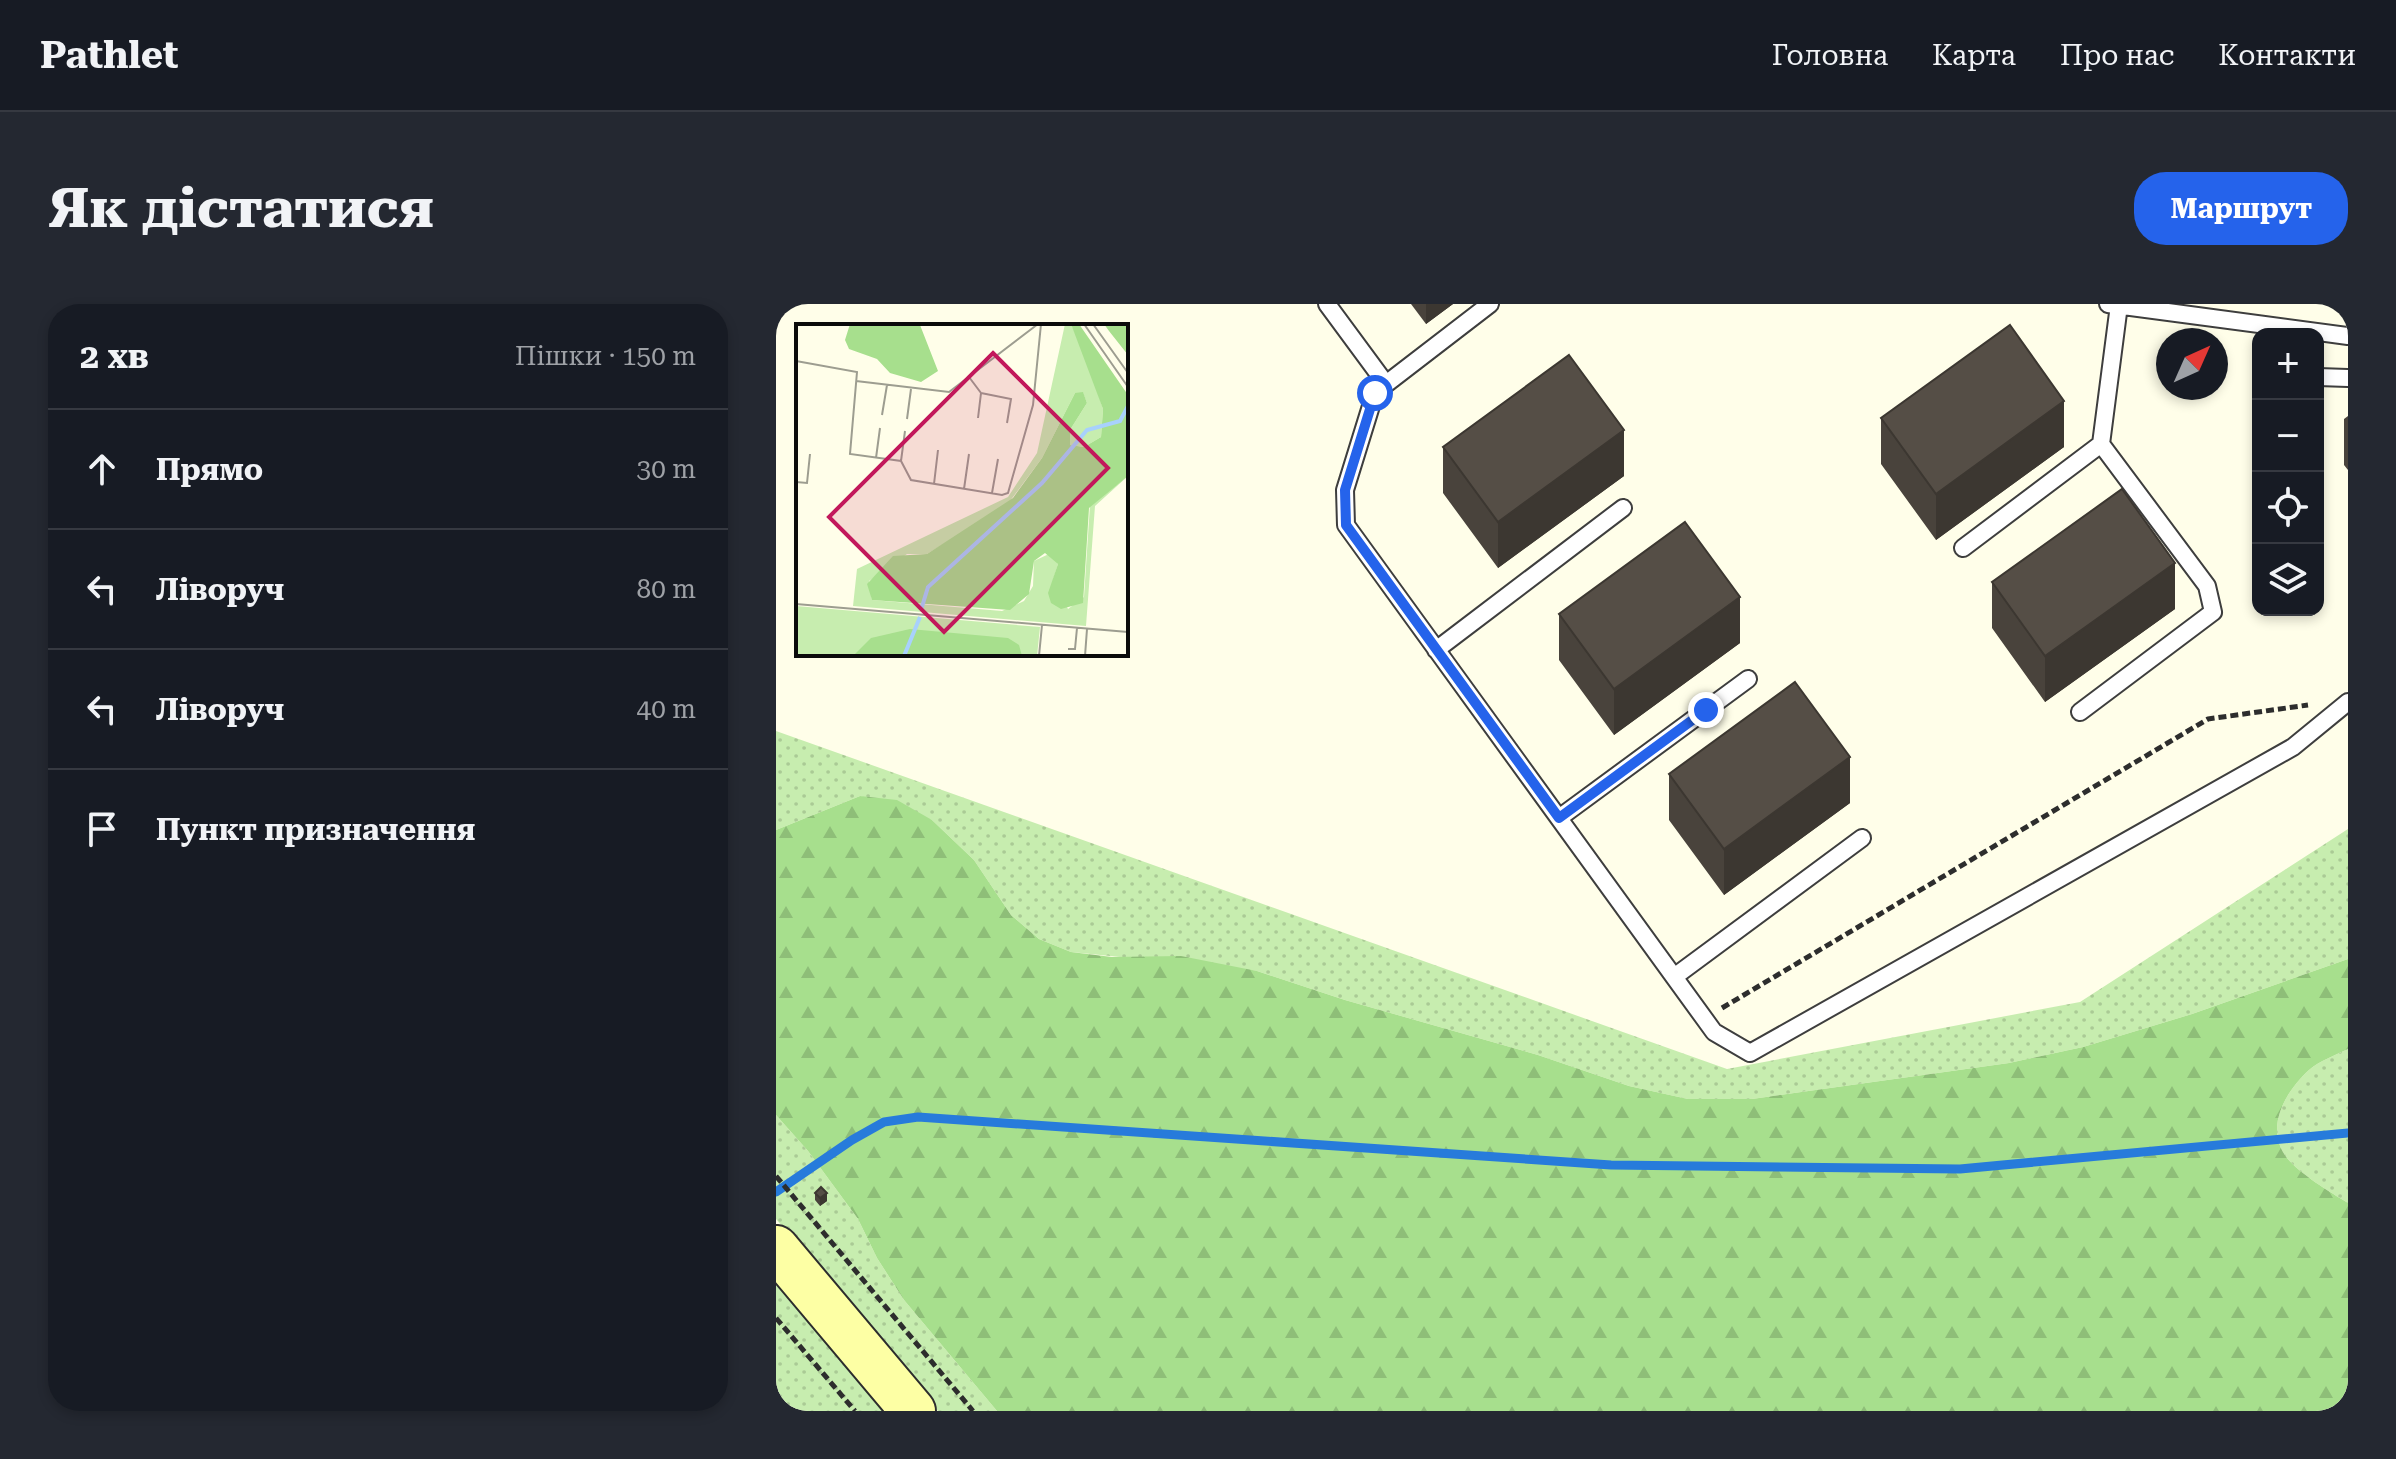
<!DOCTYPE html>
<html lang="uk">
<meta charset="utf-8">
<style>
body{margin:0;font-family:"Roboto Serif",serif;background:#242831;color:#f1f3f6}
.controls{position:absolute;right:24px;top:24px;display:grid;overflow:hidden;border-radius:16px;box-shadow:0 4px 12px #0003}
.controls button{width:72px;height:72px;display:grid;place-items:center;padding:0;border:0;border-bottom:2px solid #363941;background:#171b24;color:#f1f3f6;font:40px sans-serif}
.compass{position:absolute;left:1380px;top:24px;width:72px;height:72px;border-radius:50%;background:#171b24;box-shadow:0 4px 12px #0003;rotate:45deg}
.stop{position:absolute;width:24px;height:24px;margin:-18px;border:6px solid #2563eb;border-radius:50%;background:#fff}
.stop.end{background:#2563eb;border-color:#fff;box-shadow:0 2px 8px #0008}
.list{margin:0;padding:0;list-style:none}
h2{display:flex;justify-content:space-between;align-items:center;height:104px;margin:0;padding:0 32px;font-size:34px}
h2 small{font-size:26px;font-weight:400;color:#9ea1a6}
.list li{display:grid;grid-template-columns:52px 1fr auto;gap:24px;align-items:center;box-sizing:border-box;height:120px;padding:0 32px;border-top:2px solid #363941}
.list b{display:block;font-size:30px;white-space:nowrap}
.list em{font-size:26px;font-style:normal;color:#9ea1a6}
.icon{flex:none;width:44px;height:44px;fill:none;stroke:currentColor;stroke-width:2;stroke-linecap:round;stroke-linejoin:round}
.map{position:relative;flex:none;width:1572px;height:1107px;overflow:hidden;border-radius:32px}
header{display:flex;align-items:center;gap:48px;box-sizing:border-box;height:112px;padding:0 40px;background:#171b24;border-bottom:2px solid #363941}
header strong{font-size:38px}
nav{display:flex;gap:44px;margin-inline-start:auto;font-size:28px}
.intro{display:flex;align-items:center;justify-content:space-between;box-sizing:border-box;height:192px;padding:0 48px}
h1{margin:0;font-size:56px}
.button{padding:20px 36px;border-radius:32px;background:#2563eb;color:#fff;font-size:28px;font-weight:700}
main{display:flex;gap:48px;padding:0 48px}
aside{flex:1;background:#171b24;border-radius:32px;box-shadow:0 4px 12px #0003}
.map>svg:first-child{display:block}
.grass{fill:url(#grass-dots)}
.forest{fill:url(#forest-firs)}
.lines{fill:none;stroke-linecap:round;stroke-linejoin:round}
.stream{stroke:#277bdb;stroke-width:9}
.service-casing{stroke:#3e3e3e;stroke-width:20}
.secondary-casing{stroke:#2d2d2d;stroke-width:48}
.path{stroke:#2d2d2d;stroke-width:5;stroke-dasharray:8 4;stroke-linecap:butt}
.service{stroke:#fff;stroke-width:16}
.secondary{stroke:#fdffa4;stroke-width:44}
.wall{fill:#49433c}
.shaded-wall{fill:#3c3731}
.building{fill:#554e46;stroke:#3c3731;stroke-width:2}
.route{stroke:#2563eb;stroke-width:10}
.inset-river{fill:none;stroke:#a8d1fc;stroke-width:4}
.inset-road{fill:none;stroke:#9d9d90;stroke-width:2}
.view{fill:#c2185b;fill-opacity:0.15;stroke:#c2185b;stroke-width:4}
.inset-edge{fill:none;stroke:#0b0b0b;stroke-width:4}
</style>
<header>
<strong>Pathlet</strong>
<nav><a>Головна</a><a>Карта</a><a>Про нас</a><a>Контакти</a></nav>
</header>
<div class="intro"><h1>Як дістатися</h1><a class="button">Маршрут</a></div>
<main>
<aside>
<h2>2 хв<small>Пішки · 150 m</small></h2>
<ul class="list">
<li><svg class="icon" aria-label="ahead" viewBox="0 0 24 24"><path d="M12 20V5M6 11l6-6 6 6"/></svg><div><b>Прямо</b></div><em>30 m</em></li>
<li><svg class="icon" aria-label="left" viewBox="0 0 24 24"><path d="M17 20v-9H6M10 6l-5 5 5 5"/></svg><div><b>Ліворуч</b></div><em>80 m</em></li>
<li><svg class="icon" aria-label="left" viewBox="0 0 24 24"><path d="M17 20v-9H6M10 6l-5 5 5 5"/></svg><div><b>Ліворуч</b></div><em>40 m</em></li>
<li><svg class="icon" aria-label="arrive" viewBox="0 0 24 24"><path d="M6 21V4h12l-3 4 3 4H6"/></svg><div><b>Пункт призначення</b></div></li>
</ul>
</aside>
<div class="map">
<svg width="1572" height="1107" viewBox="0 0 1572 1107">
<defs>
<pattern id="grass-dots" width="8" height="8" patternUnits="userSpaceOnUse" patternTransform="scale(2)"><rect width="8" height="8" fill="#c7edaf"/><path d="M2 2h.1M6 6h.1" fill="none" stroke="#aaca95" stroke-width="1.8" stroke-linecap="round"/></pattern>
<pattern id="forest-firs" width="22" height="20" patternUnits="userSpaceOnUse" patternTransform="scale(2)"><rect width="22" height="20" fill="#a7df8d"/><path d="M5 1l3.5 6h-7zM16 11l3.5 6h-7z" fill="#8ebe78"/></pattern>
</defs>
<rect width="100%" height="100%" fill="#fffee9"/>
<!-- grass -->
<path class="grass" d="M0,427L951,765L1304,698L1572,525V655L1416,710L1307,743L1233,759L976,795H912L853,782L762,751L569,696L481,667L295,648L263,635L235,611L198,556L156,516L84,492L0,526Z
M1572,745V899C1554,888 1524,870 1511,854C1488,824 1509,788 1533,766C1543,757 1560,751 1572,745Z
M0,811L32,847L82,915L101,954L128,996L221,1107H162L0,915Z
M0,967L118,1107H0Z"/>
<!-- forest -->
<path class="forest" d="M84,492L121,496L156,516L198,556L235,611L263,635L295,648L336,653L405,652L481,667L569,696L762,751L853,782L912,795H976L1233,759L1307,743L1416,710L1572,655V745C1560,751 1543,757 1533,766C1509,788 1488,824 1511,854C1524,870 1554,888 1572,899V1107H221L128,996L101,954L82,915L32,847L0,811V526Z"/>
<g class="lines">
<!-- stream -->
<path class="stream" d="M0,888L76,836L108,818L142,813L835,861L1184,865L1572,829"/>
<!-- service casing -->
<g class="service-casing">
<path id="service" d="M551,0L610,80L599,89L569,186L570,221L938,728L974,749L1517,443L1572,398
M1332,0L1572,32
M1542,73L1572,74
M610,80L714,0
M1187,244L1325,140L1343,1
M660,346L847,204
M1304,408L1437,308L1431,282L1325,140
M783,514L972,375
M898,673L1086,534"/>
</g>
<!-- secondary casing -->
<g class="secondary-casing">
<path id="secondary" d="M0,944L137,1107"/>
</g>
<!-- path -->
<path class="path" d="M946,704L1432,415L1532,401
M0,872L197,1107
M0,1014L79,1107"/>
<!-- service -->
<use href="#service" class="service"/>
<!-- secondary -->
<use href="#secondary" class="secondary"/>
</g>
<!-- wall -->
<path class="wall" d="M635,0H677L650,20Z
M1572,112V166L1568,161V115Z
M1105,114L1288,143L1160,236L1105,160Z
M667,143L848,172L722,264L667,189Z
M1216,278L1399,305L1269,398L1216,324Z
M783,310L964,339L838,431L783,356Z
M893,470L1074,499L948,591L893,516Z
M39,889L51,897L44,902L39,896Z"/>
<!-- shaded-wall -->
<path class="shaded-wall" d="M650,0H677L650,20Z
M1288,97V143L1160,236V190Z
M848,126V172L722,264V218Z
M1399,259V305L1269,398V352Z
M964,293V339L838,431V385Z
M1074,453V499L948,591V545Z
M51,889V897L44,902V894Z"/>
<!-- building -->
<path class="building" d="M1234,21L1288,97L1160,190L1105,114Z
M793,51L848,126L722,218L667,143Z
M1346,185L1399,259L1269,352L1216,278Z
M909,218L964,293L838,385L783,310Z
M1019,378L1074,453L948,545L893,470Z
M45,883L51,889L44,894L39,889Z"/>
<g class="lines">
<!-- route -->
<path class="route" d="M599,89L569,186L570,221L783,514L930,406"/>
</g>
<!-- overview -->
<g transform="translate(20 20)">
<rect width="332" height="332" fill="#fffee9"/>
<path d="M269,0H275L290,33L307,85L305,113L288,123L274,121V106L291,79L287,69H279L246,134L211,181L131,230H111L73,257L76,276L206,287L228,277L237,262L238,237L255,229L262,240L257,256L272,285L288,273L294,181L332,152L299,182L290,302L57,282L61,245L212,173L241,129ZM0,282L244,303L241,332H0Z" fill="#c7edaf"/>
<path d="M54,0L124,1L142,47L125,58L94,49L81,35L53,25L49,16ZM275,0H283L332,71V152L293,184L287,279L265,285L255,279L252,269L262,240L249,229L238,237L233,270L214,286L76,276L71,260L97,232L131,230L217,174L246,134L279,69L287,68L291,79L274,106V121L288,123L305,113L307,85ZM308,0H332V31L313,7ZM114,305L212,314L223,321L226,332H57L75,314Z" fill="#a7df8d"/>
<path class="inset-river" d="M125,286L132,263L246,159L291,106L324,97L332,82M108,332L124,293"/>
<path class="inset-road" d="M288,0L332,63M297,0L332,49M0,37L61,48L54,130L105,137L115,156L206,171L212,169L237,81L245,0M173,53L185,69L182,94M60,57L153,68L242,0M185,69L215,75L211,99M86,91L91,61M111,95L115,65M80,134L84,104M105,137L109,107M0,158L11,159L14,130M138,160L142,126M168,165L173,130M196,169L202,135M0,280L332,308M272,325H279L281,304M243,332L246,301M289,332L291,305"/>
<path class="view" d="M197,29L312,144L148,308L33,193Z"/>
<rect width="332" height="332" class="inset-edge"/>
</g>
</svg>
<div class="controls">
<button>+</button>
<button>−</button>
<button><svg class="icon" aria-label="locate" viewBox="0 0 24 24"><circle cx="12" cy="12" r="6"/><path d="M12 2v4M12 18v4M2 12h4M18 12h4"/></svg></button>
<button><svg class="icon" aria-label="layers" viewBox="0 0 24 24"><path d="M12 4l9 5-9 5-9-5zM3 14l9 5 9-5"/></svg></button>
</div>
<svg class="compass" viewBox="-18 -18 36 36"><path d="M0-13l5 13h-10z" fill="#e53935"/><path d="M0 13l5-13h-10z" fill="#9ea1a6"/></svg>
<div class="stop" style="left:599px;top:89px"></div>
<div class="stop end" style="left:930px;top:406px"></div>
</div>
</main>
